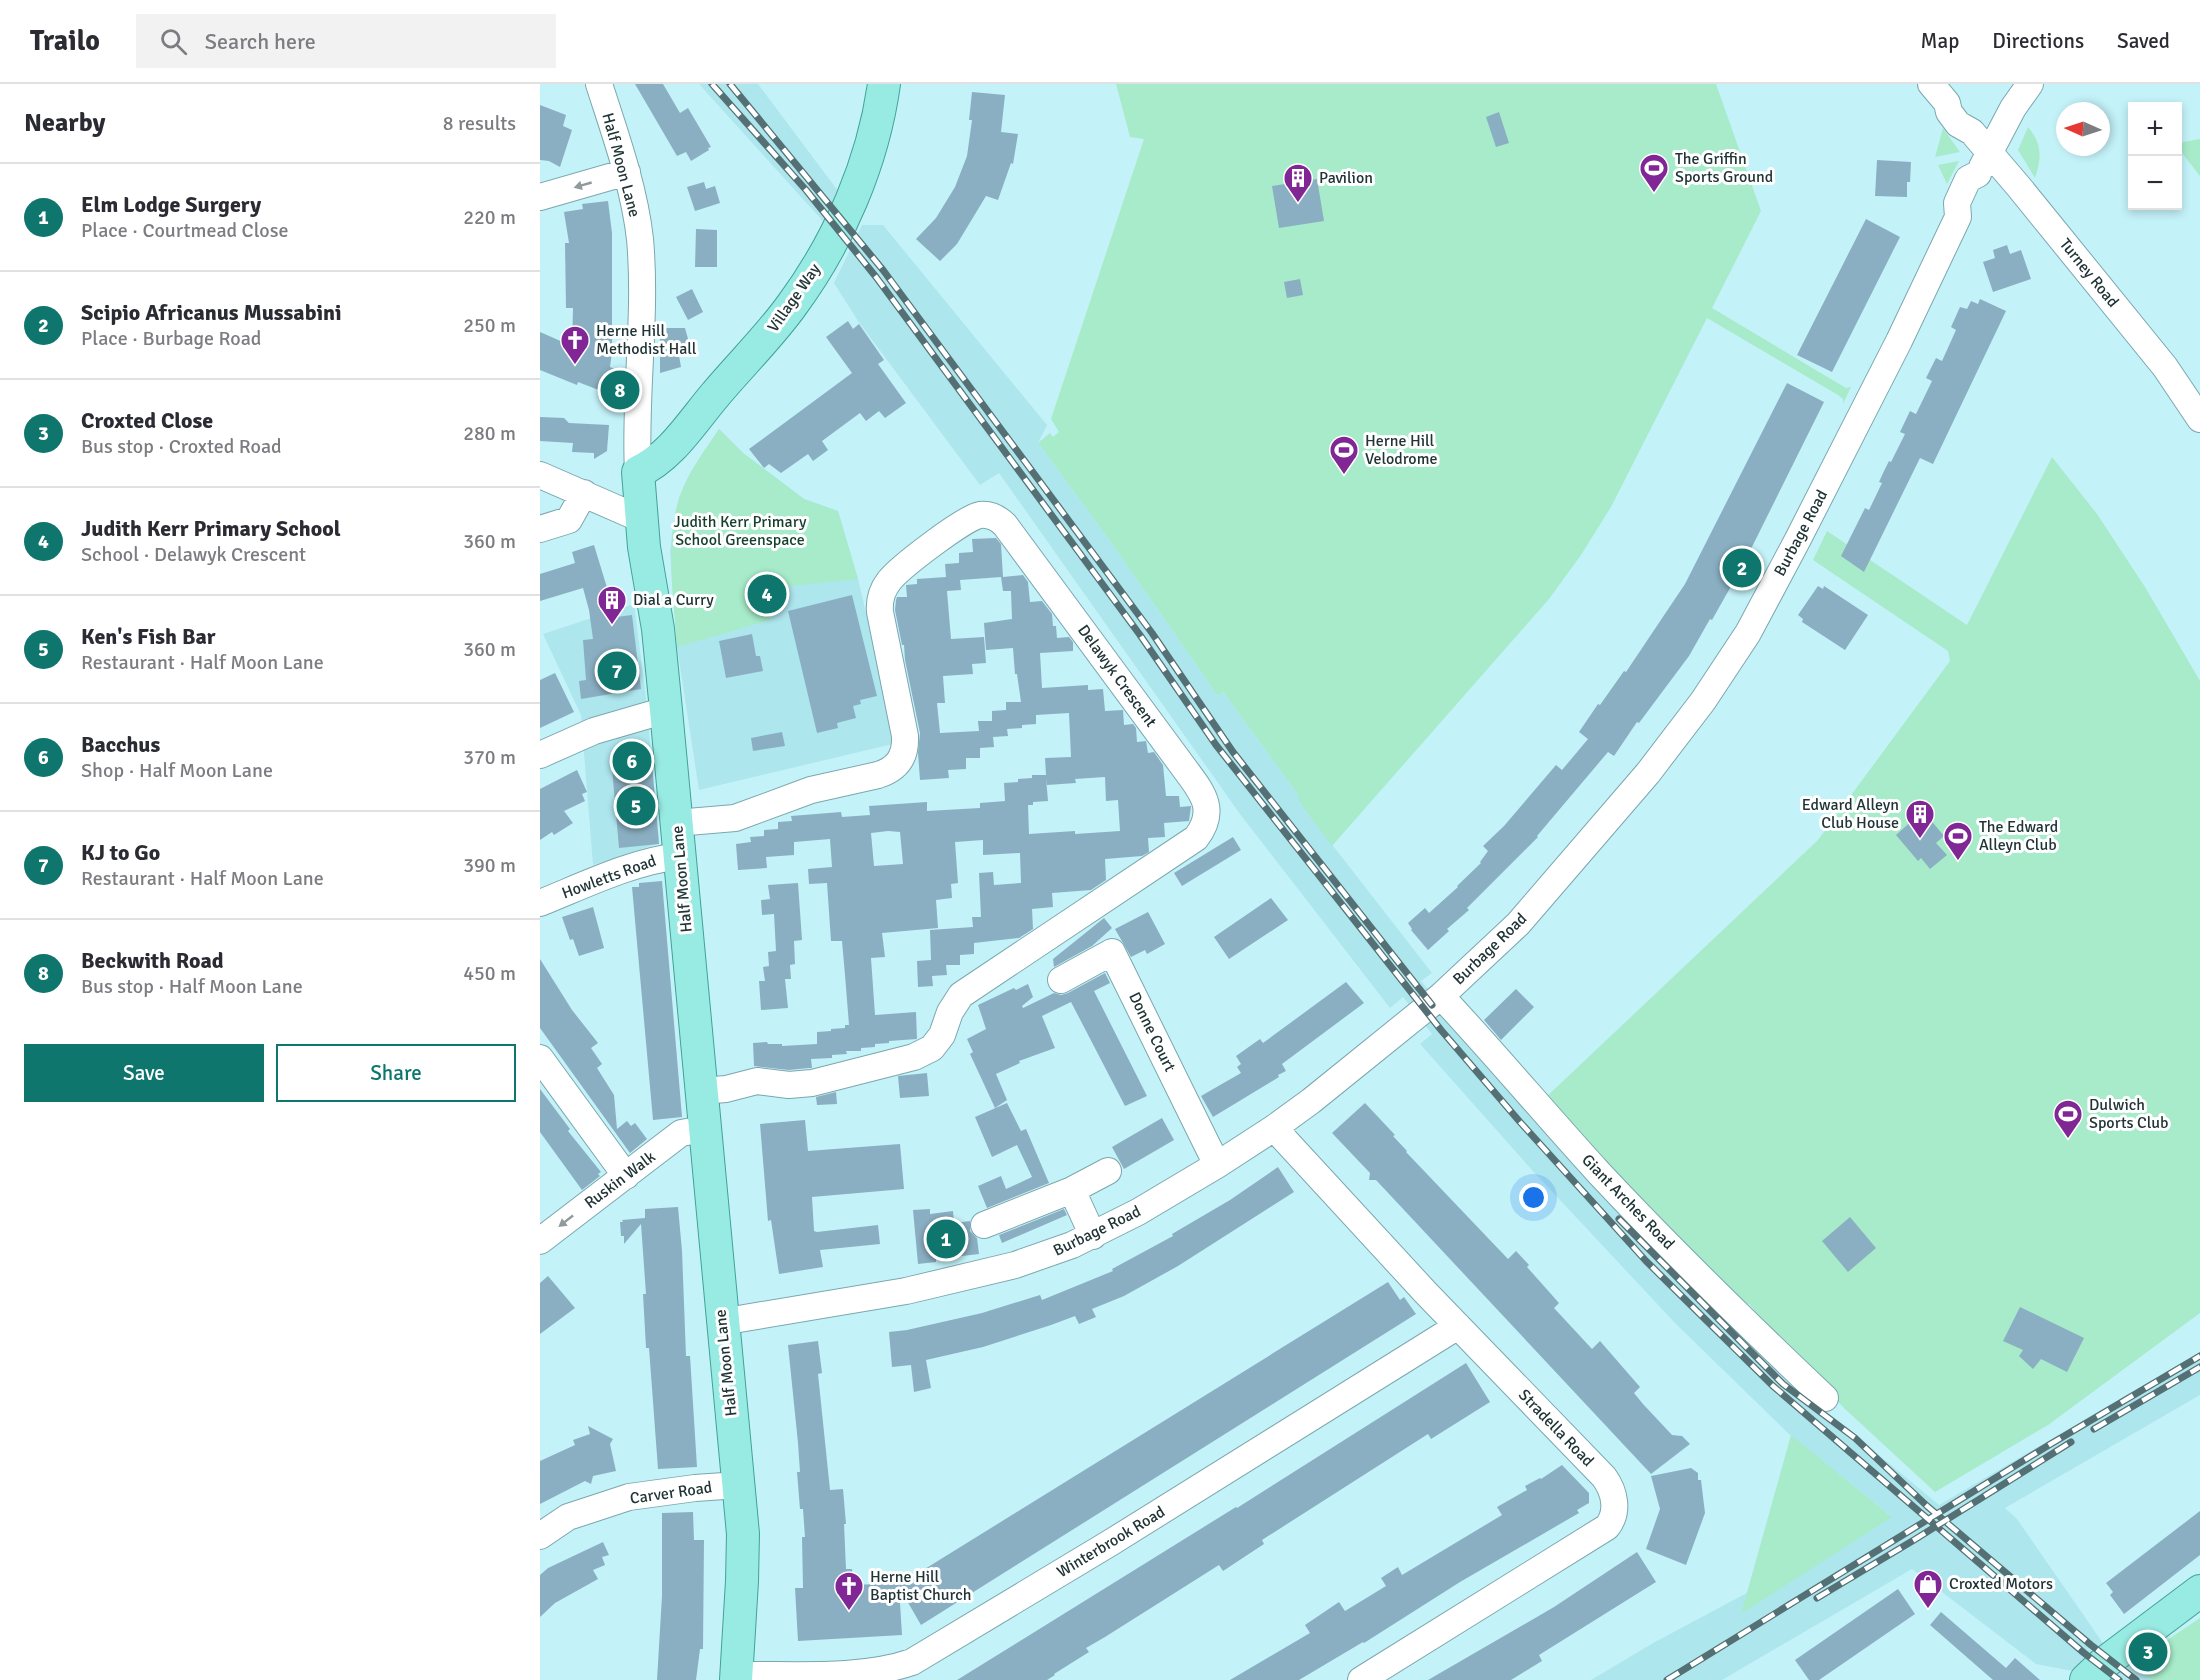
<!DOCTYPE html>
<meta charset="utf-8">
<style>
body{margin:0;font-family:Signika,sans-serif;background:#f2f2f3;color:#2b2b33}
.controls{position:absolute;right:18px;top:18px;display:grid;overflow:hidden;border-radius:0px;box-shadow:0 3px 9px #0003}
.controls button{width:54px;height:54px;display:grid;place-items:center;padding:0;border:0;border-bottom:2px solid #e1e1e2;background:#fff;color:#2b2b33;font:30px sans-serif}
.compass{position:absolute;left:1516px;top:18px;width:54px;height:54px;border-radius:50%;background:#fff;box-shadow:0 3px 9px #0003;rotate:273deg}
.you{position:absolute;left:994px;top:1114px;width:21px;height:21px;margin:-15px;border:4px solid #fff;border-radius:50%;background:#1a73e8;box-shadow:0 0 0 9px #1a73e833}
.badge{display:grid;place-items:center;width:39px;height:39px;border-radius:50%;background:#0f766e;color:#fff;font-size:20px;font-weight:700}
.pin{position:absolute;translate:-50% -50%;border:3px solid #fff;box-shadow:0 2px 6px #0006}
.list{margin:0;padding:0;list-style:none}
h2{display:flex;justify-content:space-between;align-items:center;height:78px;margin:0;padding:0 24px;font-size:26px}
h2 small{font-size:20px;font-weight:400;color:#7c7c81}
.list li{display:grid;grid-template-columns:39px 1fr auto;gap:18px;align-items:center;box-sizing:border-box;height:108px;padding:0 24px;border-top:2px solid #e1e1e2}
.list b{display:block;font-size:22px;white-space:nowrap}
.list p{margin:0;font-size:20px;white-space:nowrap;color:#7c7c81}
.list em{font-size:20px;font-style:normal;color:#7c7c81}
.actions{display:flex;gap:12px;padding:18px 24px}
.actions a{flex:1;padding:14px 0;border:2px solid #0f766e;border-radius:0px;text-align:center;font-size:21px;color:#0f766e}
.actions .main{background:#0f766e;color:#fff}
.icon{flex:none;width:33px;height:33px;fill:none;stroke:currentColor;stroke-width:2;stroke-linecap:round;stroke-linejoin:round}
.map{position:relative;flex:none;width:1660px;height:1596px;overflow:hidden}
header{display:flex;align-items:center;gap:36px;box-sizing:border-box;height:84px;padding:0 30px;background:#fff;border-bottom:2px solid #e1e1e2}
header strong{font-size:28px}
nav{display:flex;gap:33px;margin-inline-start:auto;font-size:21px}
.search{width:420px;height:54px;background:#f2f2f3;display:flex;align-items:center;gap:15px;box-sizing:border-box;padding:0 21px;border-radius:0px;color:#7c7c81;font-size:22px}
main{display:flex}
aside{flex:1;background:#fff}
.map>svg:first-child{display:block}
.built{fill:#aee6ee}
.green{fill:#a7ebca}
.building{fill:#8aafc2;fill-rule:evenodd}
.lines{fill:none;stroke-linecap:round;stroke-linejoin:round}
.minor-casing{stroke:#7ba7ae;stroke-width:28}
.major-casing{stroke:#41a299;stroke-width:34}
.minor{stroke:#fff;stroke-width:26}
.major{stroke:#97ebe2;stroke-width:32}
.rail-casing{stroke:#557074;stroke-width:7}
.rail{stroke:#fff;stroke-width:4.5;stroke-dasharray:14;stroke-linecap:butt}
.oneway{fill:#909a9a}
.labels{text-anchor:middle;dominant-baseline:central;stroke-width:6;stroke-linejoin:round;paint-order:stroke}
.poi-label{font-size:16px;fill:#213436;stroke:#fff;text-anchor:start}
.street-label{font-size:16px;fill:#213436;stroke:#fff}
.park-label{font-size:16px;fill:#143f2d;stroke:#fff}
</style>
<header>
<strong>Trailo</strong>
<div class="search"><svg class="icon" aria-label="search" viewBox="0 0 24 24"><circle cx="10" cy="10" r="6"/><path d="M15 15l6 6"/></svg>Search here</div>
<nav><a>Map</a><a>Directions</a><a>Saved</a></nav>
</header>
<main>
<aside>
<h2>Nearby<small>8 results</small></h2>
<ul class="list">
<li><span class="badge">1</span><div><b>Elm Lodge Surgery</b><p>Place · Courtmead Close</p></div><em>220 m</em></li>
<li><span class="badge">2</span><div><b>Scipio Africanus Mussabini</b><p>Place · Burbage Road</p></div><em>250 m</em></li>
<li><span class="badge">3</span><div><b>Croxted Close</b><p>Bus stop · Croxted Road</p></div><em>280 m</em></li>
<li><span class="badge">4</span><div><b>Judith Kerr Primary School</b><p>School · Delawyk Crescent</p></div><em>360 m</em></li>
<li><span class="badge">5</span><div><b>Ken's Fish Bar</b><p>Restaurant · Half Moon Lane</p></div><em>360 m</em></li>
<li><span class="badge">6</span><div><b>Bacchus</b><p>Shop · Half Moon Lane</p></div><em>370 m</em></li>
<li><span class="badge">7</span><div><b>KJ to Go</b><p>Restaurant · Half Moon Lane</p></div><em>390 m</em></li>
<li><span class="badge">8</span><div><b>Beckwith Road</b><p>Bus stop · Half Moon Lane</p></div><em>450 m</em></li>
</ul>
<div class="actions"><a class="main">Save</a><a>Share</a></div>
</aside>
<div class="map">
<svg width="1660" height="1596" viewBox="0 0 1660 1596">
<rect width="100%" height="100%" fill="#c4f2f9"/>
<!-- built -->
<path class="built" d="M159,0H218L313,127L300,156Z
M322,141H343L507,341L498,359L568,454L678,612L683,608L759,712V718L892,889L881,897L1024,1063L1285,1326L1399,1421L1660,1268V1311L1465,1424L1477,1435L1567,1565L1612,1596H1564L1559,1592L1496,1580L1372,1485L1182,1596H1051L1115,1558L1351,1432L1250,1351L1135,1239L991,1085L880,960L892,950L863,913L850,924L700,730L459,389L440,401L318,237L294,199Z
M179,345L203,369L264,415L298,427L318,495L357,659L159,706L137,563L130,467L139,413L153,385Z
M94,520L106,614L119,756L117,760L53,781L41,631L3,550Z"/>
<!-- green -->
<path class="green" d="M576,0H1176L1221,127L1172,224L1306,304L1311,303L1303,320V315L1298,311L1167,234L1071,423L1041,471L1009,515L792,762L759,718V712L683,608L678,612L568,454L498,359L510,349L513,353L519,348L511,335L604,55L590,53Z
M1488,43C1502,60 1502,73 1495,94L1478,66Z
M1403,44L1420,68L1395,73Z
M1660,55V92L1638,64V59Z
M1419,77L1407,100L1398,81Z
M179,345L203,369L264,415L298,427L318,495L231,504L230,536L137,563C134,517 124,455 140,412C148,388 165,366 179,345Z
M1512,373L1557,430L1605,503L1660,597V1229L1508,1341L1395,1408L1305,1325L1259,1278L1209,1220H1196L1002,1017L1278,756L1410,577L1408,567L1273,476L1287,447L1427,541Z
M1251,1351L1352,1433L1201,1530Z
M1660,1534V1596H1612L1595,1584L1620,1561Z"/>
<!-- building -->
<path class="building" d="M95,0H123L140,29L148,24L171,63L168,64L169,66L151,77L146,68L137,72Z
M432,8L465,11L461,48L478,50L473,80L471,79L458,116L446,112L417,160L400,177L376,155L396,134L415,103L427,72L432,36H429Z
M0,21L26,31L23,42L32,46L20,83L9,77L0,76Z
M959,28L969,59L956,63L946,33Z
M1337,76L1371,78L1370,98H1367V113L1335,112Z
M777,95L784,137L739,144L732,102Z
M164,98L166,105L175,102L180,119L155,127L147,103Z
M68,117L72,149V268L70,283L79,287L69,310L38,298L37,301L0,286V248L32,262L33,224H26L25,159H29L24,128L43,125L42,120Z
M1326,135L1360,153L1292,288L1257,271Z
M156,145L177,146V183H155Z
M1467,161L1470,170L1481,166L1491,195L1453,208L1443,178L1455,174L1453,166Z
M760,195L763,211L747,214L744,198Z
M152,205L163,228L148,236L136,213Z
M1440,215L1466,227L1393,380L1380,374L1324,488L1301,472L1325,424L1329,426L1342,399L1339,398L1344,387L1349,377L1351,378L1365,350L1360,348L1370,327L1376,330L1392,297L1386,294L1396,274L1402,277L1416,246L1411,243L1420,223L1427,225L1431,217L1438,220Z
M308,237L313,245L319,240L344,276L338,280L366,319L345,334L339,327L326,337L320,329L282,357L288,366L273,377L268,370L241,389L229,380L224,384L209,365L312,289L286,253Z
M120,244H145L150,262L138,266L141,283L120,289Z
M1247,299L1284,318L1203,481L1172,536L1170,535L1149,572L1099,639L1097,638L1074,672L1068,668L997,752L998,753L927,824L929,826L907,845L909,847L888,866L871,846L872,845L868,839L885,824L889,829L918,803L917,802L941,779L940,778L948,767L943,762L964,742L1016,681L1022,686L1048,655L1039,648L1058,620L1060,621L1084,587L1086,588L1145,500Z
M0,333L24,334L29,339L69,341L67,367L54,375V369L32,368L33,359L0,357Z
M456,454L461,460L463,493L483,491L488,498L490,518L502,517L512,530L513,542H516L517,554L529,553L533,558V567L500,569L502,604L548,601V606L563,605L565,627L583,626L584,641L593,640L596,644L597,658L606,657L608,669L614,668L623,681L626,712H639L640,723L651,722L649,737L624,739L625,753L608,754L609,768L602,772L565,775L566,796L551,806L512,809L513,823L492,825L493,845L479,854L434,859V870L420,871V881H406L407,891L392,892L393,902L378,903L377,877L391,876L390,846L433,843L432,833H441L439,789L453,788L454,801L481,799L480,769L443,771V756L415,758L418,799L411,800L412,814L396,816L398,844L342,849L345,873L331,874L335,931L376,928L377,955L349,957V959L335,960V963L321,964V967H306L307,970L292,971V974L271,975L272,984H269L249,986L214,982L213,959L227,958L228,960H242V962L277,960V948L291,947V945L305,944V941H309L305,891L302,857H291L287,799L269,800L268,785L292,783L290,755L254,758V771L226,773L227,784L198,786L196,760L211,758L210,753L224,752V746L238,745V738L252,737L251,732L301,728L302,733L330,731L329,722L387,718V727L440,724V719L465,717L464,699L478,698V695L492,694V691H506L505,674L531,673L529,629L496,631V640L482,641V644L467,645L468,652L453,653L454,663L440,664V674H426V685L408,686L409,694L380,696L378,669L380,649L365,576L364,561H362L355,526L356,516L357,513H367L366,501L377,500V495L406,493L405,480L419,479V469L433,468L432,455ZM461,493L463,507H471L472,535L444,539L446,566L473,564L475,590H477L481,618H466V626L452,627V637H438L439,647L400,649L397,619H405L403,592L433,590L432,580L446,579L444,553L411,555L407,507L421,506L420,496ZM565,693L566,717L578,716L580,747L535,750V747L489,750L488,721H493V718L508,717L506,694L507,701L536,699L535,695ZM348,747L360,748L363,780L334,782L331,749Z
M54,461L76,533L92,531L101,605L41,615L39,597L46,596L43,556L53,555L49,526L43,504L0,517V490L35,479L32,468Z
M1278,502L1283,505L1284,502L1328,531L1305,566L1262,538L1263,535L1258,531Z
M312,511L337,612L320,616L321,620L313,622L316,634L297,639L298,644L277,649L248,527Z
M212,550L216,572H220L223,587L186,594L179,557Z
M15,589L34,628L0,644V596Z
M242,648L245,662L213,667L211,654Z
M104,665L111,669L119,760L79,764L71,673L84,672V669Z
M37,686L47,708L42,710L45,717L24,727L33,739L14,751L12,748L0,756V705Z
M1383,727L1404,752L1396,759L1407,771L1390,785L1381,774L1378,777L1356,751Z
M693,753L701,766L642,802L634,789Z
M122,797L142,1033L113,1036L92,803H99V799Z
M258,799L262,856L254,857L255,880L250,881L251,895H245L248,924L221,926L219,897H225L223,883L229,882L228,868L236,867L234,830L222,831L221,816L230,815L228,801Z
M731,814L748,836L689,875L674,853Z
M53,823L64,864L39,872L33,855L30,856L22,833Z
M608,828L625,860L607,870L605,866L591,873L575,845Z
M564,834L572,844L552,862L514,883L513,875Z
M0,875L32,926L58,959L51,964L62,980L57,984L74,1011L77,1045L87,1037L91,1042L95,1039L107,1055L90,1069L0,944Z
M565,889L570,899L554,907L607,1012L585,1022L531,918L502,932L515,964L479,977L480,979L456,990L467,1016L455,1024L430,970L433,968L427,955L446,945L438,921L474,904L476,906L488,900L493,913L482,922L483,924L514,909L521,911L528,909Z
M806,898L824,919L742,980L746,987L738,991L739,993L673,1033L661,1012L701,989L697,983L701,980L696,972L720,955L723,959Z
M976,905L994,923L961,956L944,936Z
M387,989L389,1012L360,1014L358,992Z
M0,1005L30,1045L28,1047L36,1057L61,1088L58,1090L60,1092L42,1106L0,1048Z
M296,1008L297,1020L277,1021L276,1013Z
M467,1019L481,1047L486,1045L509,1099L447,1124L438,1102L461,1092L466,1105L492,1093L477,1061L452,1073L435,1033Z
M825,1019L855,1051L853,1052L867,1067L866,1068L968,1175L976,1167L989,1181L987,1183L1019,1219L1014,1224L1052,1265L1060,1257L1100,1303L1094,1309L1103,1320L1132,1351L1142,1352L1150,1360L1111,1390L836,1096H829L830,1089L792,1049Z
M622,1034L634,1056L584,1085L572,1063Z
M265,1036L268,1067L360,1060L364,1105L272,1113L274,1147L277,1148L338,1141L340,1160L280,1166L283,1183L239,1190L231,1136L228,1137L220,1040Z
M738,1083L754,1108L638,1182L584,1212L552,1225L556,1233L539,1240L535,1232L511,1241L443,1263L386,1276L391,1304L374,1308L371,1281L352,1283L349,1248L367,1246L442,1229L500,1211L502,1216L573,1187L572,1185L633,1152L632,1150L690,1116Z
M138,1123L142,1167L146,1272H150L157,1383L118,1385L109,1264H106L103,1210H106L101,1140L84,1160V1152H81L80,1138H83L82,1136L105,1134V1125Z
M390,1125V1130L413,1127L414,1139L430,1137V1147L437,1154L439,1170L396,1175V1178L378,1180L373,1126Z
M524,1125L527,1131L462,1159L459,1151Z
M1310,1133L1336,1164L1308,1188L1282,1157Z
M8,1192L35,1224L0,1250V1199Z
M848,1198L860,1216L864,1213L876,1230L381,1541L359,1503L362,1551L258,1557L255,1504H263L262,1453H265L263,1425H260L257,1388H260L258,1359L248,1261L278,1257L282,1289L278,1290L290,1406L303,1405L306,1440H304L306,1485H312L313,1501L359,1499V1501Z
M1480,1223L1544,1254L1527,1288L1501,1275L1493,1285L1479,1272L1483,1266L1463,1257Z
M926,1279L950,1318L891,1355L888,1350L722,1456L724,1460L683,1487L679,1481L565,1553L546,1564L549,1568L514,1590L515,1591L507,1596H417L696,1423L697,1424Z
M48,1342L73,1355L70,1360L76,1387L53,1392L51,1400L45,1397L0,1420V1377L35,1361L33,1356L50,1350Z
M1022,1381L1049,1409V1419L1037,1426L1039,1429L920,1498L824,1559L823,1558L759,1596H690L770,1549L765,1541L799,1518L805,1527L846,1502L841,1494L858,1483L862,1491L962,1431L957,1423L987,1406L985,1402L1000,1394L1001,1395Z
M1151,1384L1158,1389V1396H1161L1165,1429L1146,1481L1106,1465L1120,1425L1111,1392Z
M1660,1427V1471L1584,1530L1570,1511L1573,1508L1566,1499Z
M153,1428L154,1456H164L163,1565H160L156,1596H117L122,1512V1429Z
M63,1458L69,1471L62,1473L65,1481L53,1486L58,1495L15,1519L0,1533V1491L8,1484Z
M1097,1468L1116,1498L999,1571L1002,1577L971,1596H888L1014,1523Z
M1358,1505L1375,1530L1279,1596H1269L1255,1576Z
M1401,1528L1466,1584L1475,1574L1500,1596H1453L1390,1541Z"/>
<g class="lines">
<!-- minor casing -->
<g class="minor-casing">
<path id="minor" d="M59,0C75,50 94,102 100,155C107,233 94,311 98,388
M1391,0L1407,19L1409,28L1418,40L1432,48L1479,103L1625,283L1660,335
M1442,83L1473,24L1490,0
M0,113L87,88
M0,391L101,435
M0,445L29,436L44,409
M0,671L54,647L126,626
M136,739L195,734L271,706L338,691C357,685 366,673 365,652L340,528C339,517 342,506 349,497C360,483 424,434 440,431C450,430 458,434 465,441L642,681C660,706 679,724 656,754L421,911L410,928L402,951L392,964L374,973L272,999L249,1001L217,997L186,1005L161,1007
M0,819C45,801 91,778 139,772
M521,896L572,868L677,1081
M901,912C955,970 1006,1031 1059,1089C1132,1167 1208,1241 1285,1314
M0,974L86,1092
M734,1044L886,1209L1064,1393C1075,1408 1079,1428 1067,1443L821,1596
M532,1106L553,1152
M444,1141L532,1106L568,1087
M0,1157L141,1049L164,1045
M181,1238L366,1207L475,1181L532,1161L598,1128L677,1081L734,1044L771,1017L901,912L978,840L1108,689L1163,617L1208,549L1257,457L1359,257L1418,133L1417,119L1428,95L1438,90
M0,1452L28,1433L89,1413L155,1404L199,1401
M197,1591C252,1590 320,1596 372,1578L570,1459L918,1242"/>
</g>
<!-- major casing -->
<g class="major-casing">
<path id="major" d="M196,1596L202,1497L203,1450L126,626L118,545L104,463L98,388C131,373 152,338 175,311C200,281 229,253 252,221C299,157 333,79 344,0
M1546,1596L1563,1580L1660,1507"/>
</g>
<!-- minor -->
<use href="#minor" class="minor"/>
<!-- major -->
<use href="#major" class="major"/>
<!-- rail casing -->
<g class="rail-casing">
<path id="rail" d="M172,0L266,106L336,193L600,551L676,661L901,946L980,1038L1106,1177L1233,1302L1544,1569L1579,1596
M190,0L343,186L612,549L693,668L892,921
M1079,1135L1243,1300L1315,1354L1387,1422L1551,1561L1596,1596
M1554,1345L1660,1283
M1277,1514L1374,1456L1531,1358
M1127,1596L1509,1361L1660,1272"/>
</g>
<!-- rail -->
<use href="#rail" class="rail"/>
</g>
<!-- one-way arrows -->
<defs><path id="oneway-solid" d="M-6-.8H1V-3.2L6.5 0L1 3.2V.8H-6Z" transform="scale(1.5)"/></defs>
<g class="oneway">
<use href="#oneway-solid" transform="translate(43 101) rotate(164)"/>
<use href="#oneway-solid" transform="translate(26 1137) rotate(142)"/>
</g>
<!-- icons -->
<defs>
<g id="stadium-pin" transform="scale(1.5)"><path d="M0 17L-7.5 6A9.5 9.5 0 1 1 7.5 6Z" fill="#802795" stroke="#fff"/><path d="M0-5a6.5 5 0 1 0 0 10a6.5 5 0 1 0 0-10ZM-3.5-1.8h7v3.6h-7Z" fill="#fff"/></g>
<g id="building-pin" transform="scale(1.5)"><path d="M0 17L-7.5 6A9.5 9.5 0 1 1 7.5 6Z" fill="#802795" stroke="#fff"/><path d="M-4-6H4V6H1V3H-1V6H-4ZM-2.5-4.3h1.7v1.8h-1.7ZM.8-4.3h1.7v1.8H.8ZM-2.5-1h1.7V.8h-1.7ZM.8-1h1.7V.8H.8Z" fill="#fff"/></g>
<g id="church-pin" transform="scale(1.5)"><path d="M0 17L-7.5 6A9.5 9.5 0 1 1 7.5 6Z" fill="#802795" stroke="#fff"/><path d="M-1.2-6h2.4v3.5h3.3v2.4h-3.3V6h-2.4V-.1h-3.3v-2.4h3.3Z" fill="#fff"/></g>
<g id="shop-pin" transform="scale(1.5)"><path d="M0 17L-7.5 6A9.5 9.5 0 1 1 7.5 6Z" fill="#802795" stroke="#fff"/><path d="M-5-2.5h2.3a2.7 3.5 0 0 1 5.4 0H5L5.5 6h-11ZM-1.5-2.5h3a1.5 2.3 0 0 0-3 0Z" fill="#fff"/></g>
</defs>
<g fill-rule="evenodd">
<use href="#stadium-pin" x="1114" y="84"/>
<use href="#building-pin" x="758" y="94"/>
<use href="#church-pin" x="35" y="256"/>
<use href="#stadium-pin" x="804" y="366"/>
<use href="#building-pin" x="72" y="516"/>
<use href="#building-pin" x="1380" y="730"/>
<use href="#stadium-pin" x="1418" y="752"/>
<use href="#stadium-pin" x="1528" y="1030"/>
<use href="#shop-pin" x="1388" y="1500"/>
<use href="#church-pin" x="309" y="1502"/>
</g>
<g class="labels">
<!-- poi labels -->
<g class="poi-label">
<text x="1135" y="75">The Griffin<tspan x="1135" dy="18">Sports Ground</tspan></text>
<text x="779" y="94">Pavilion</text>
<text x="56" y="247">Herne Hill<tspan x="56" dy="18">Methodist Hall</tspan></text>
<text x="825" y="357">Herne Hill<tspan x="825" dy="18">Velodrome</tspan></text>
<text x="93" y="516">Dial a Curry</text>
<text x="1359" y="721" text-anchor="end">Edward Alleyn<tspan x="1359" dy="18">Club House</tspan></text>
<text x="1439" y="743">The Edward<tspan x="1439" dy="18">Alleyn Club</tspan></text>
<text x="1549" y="1021">Dulwich<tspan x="1549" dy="18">Sports Club</tspan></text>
<text x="330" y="1493">Herne Hill<tspan x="330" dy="18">Baptist Church</tspan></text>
<text x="1409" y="1500">Croxted Motors</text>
</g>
<!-- street labels -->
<g class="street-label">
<text transform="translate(81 81) rotate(75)">Half Moon Lane</text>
<text transform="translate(1549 189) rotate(51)">Turney Road</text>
<text transform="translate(254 214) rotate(-55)">Village Way</text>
<text transform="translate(1261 449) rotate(-62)">Burbage Road</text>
<text transform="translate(577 592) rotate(54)">Delawyk Crescent</text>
<text transform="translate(69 793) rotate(-20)">Howletts Road</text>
<text transform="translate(142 795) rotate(-95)">Half Moon Lane</text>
<text transform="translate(950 865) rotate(-44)">Burbage Road</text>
<text transform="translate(612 948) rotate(64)">Donne Court</text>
<text transform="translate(80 1096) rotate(-37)">Ruskin Walk</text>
<text transform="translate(1088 1118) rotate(46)">Giant Arches Road</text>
<text transform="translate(557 1147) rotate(-26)">Burbage Road</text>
<text transform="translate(186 1279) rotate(-96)">Half Moon Lane</text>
<text transform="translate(1016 1344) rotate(46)">Stradella Road</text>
<text transform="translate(131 1409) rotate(-8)">Carver Road</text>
<text transform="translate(571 1458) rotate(-31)">Winterbrook Road</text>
</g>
<!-- park labels -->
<g class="park-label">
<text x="200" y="438">Judith Kerr Primary<tspan x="200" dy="18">School Greenspace</tspan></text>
</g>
</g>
</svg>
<div class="controls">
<button>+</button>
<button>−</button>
</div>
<svg class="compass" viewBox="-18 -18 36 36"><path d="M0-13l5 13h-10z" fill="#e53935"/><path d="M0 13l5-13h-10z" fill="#7c7c81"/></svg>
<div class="you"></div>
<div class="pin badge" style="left:406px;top:1155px">1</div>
<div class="pin badge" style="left:1202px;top:484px">2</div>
<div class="pin badge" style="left:1608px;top:1568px">3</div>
<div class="pin badge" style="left:227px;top:510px">4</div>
<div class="pin badge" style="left:96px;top:722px">5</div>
<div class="pin badge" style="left:92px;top:677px">6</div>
<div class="pin badge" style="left:77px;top:587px">7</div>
<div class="pin badge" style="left:80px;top:306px">8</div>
</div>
</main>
